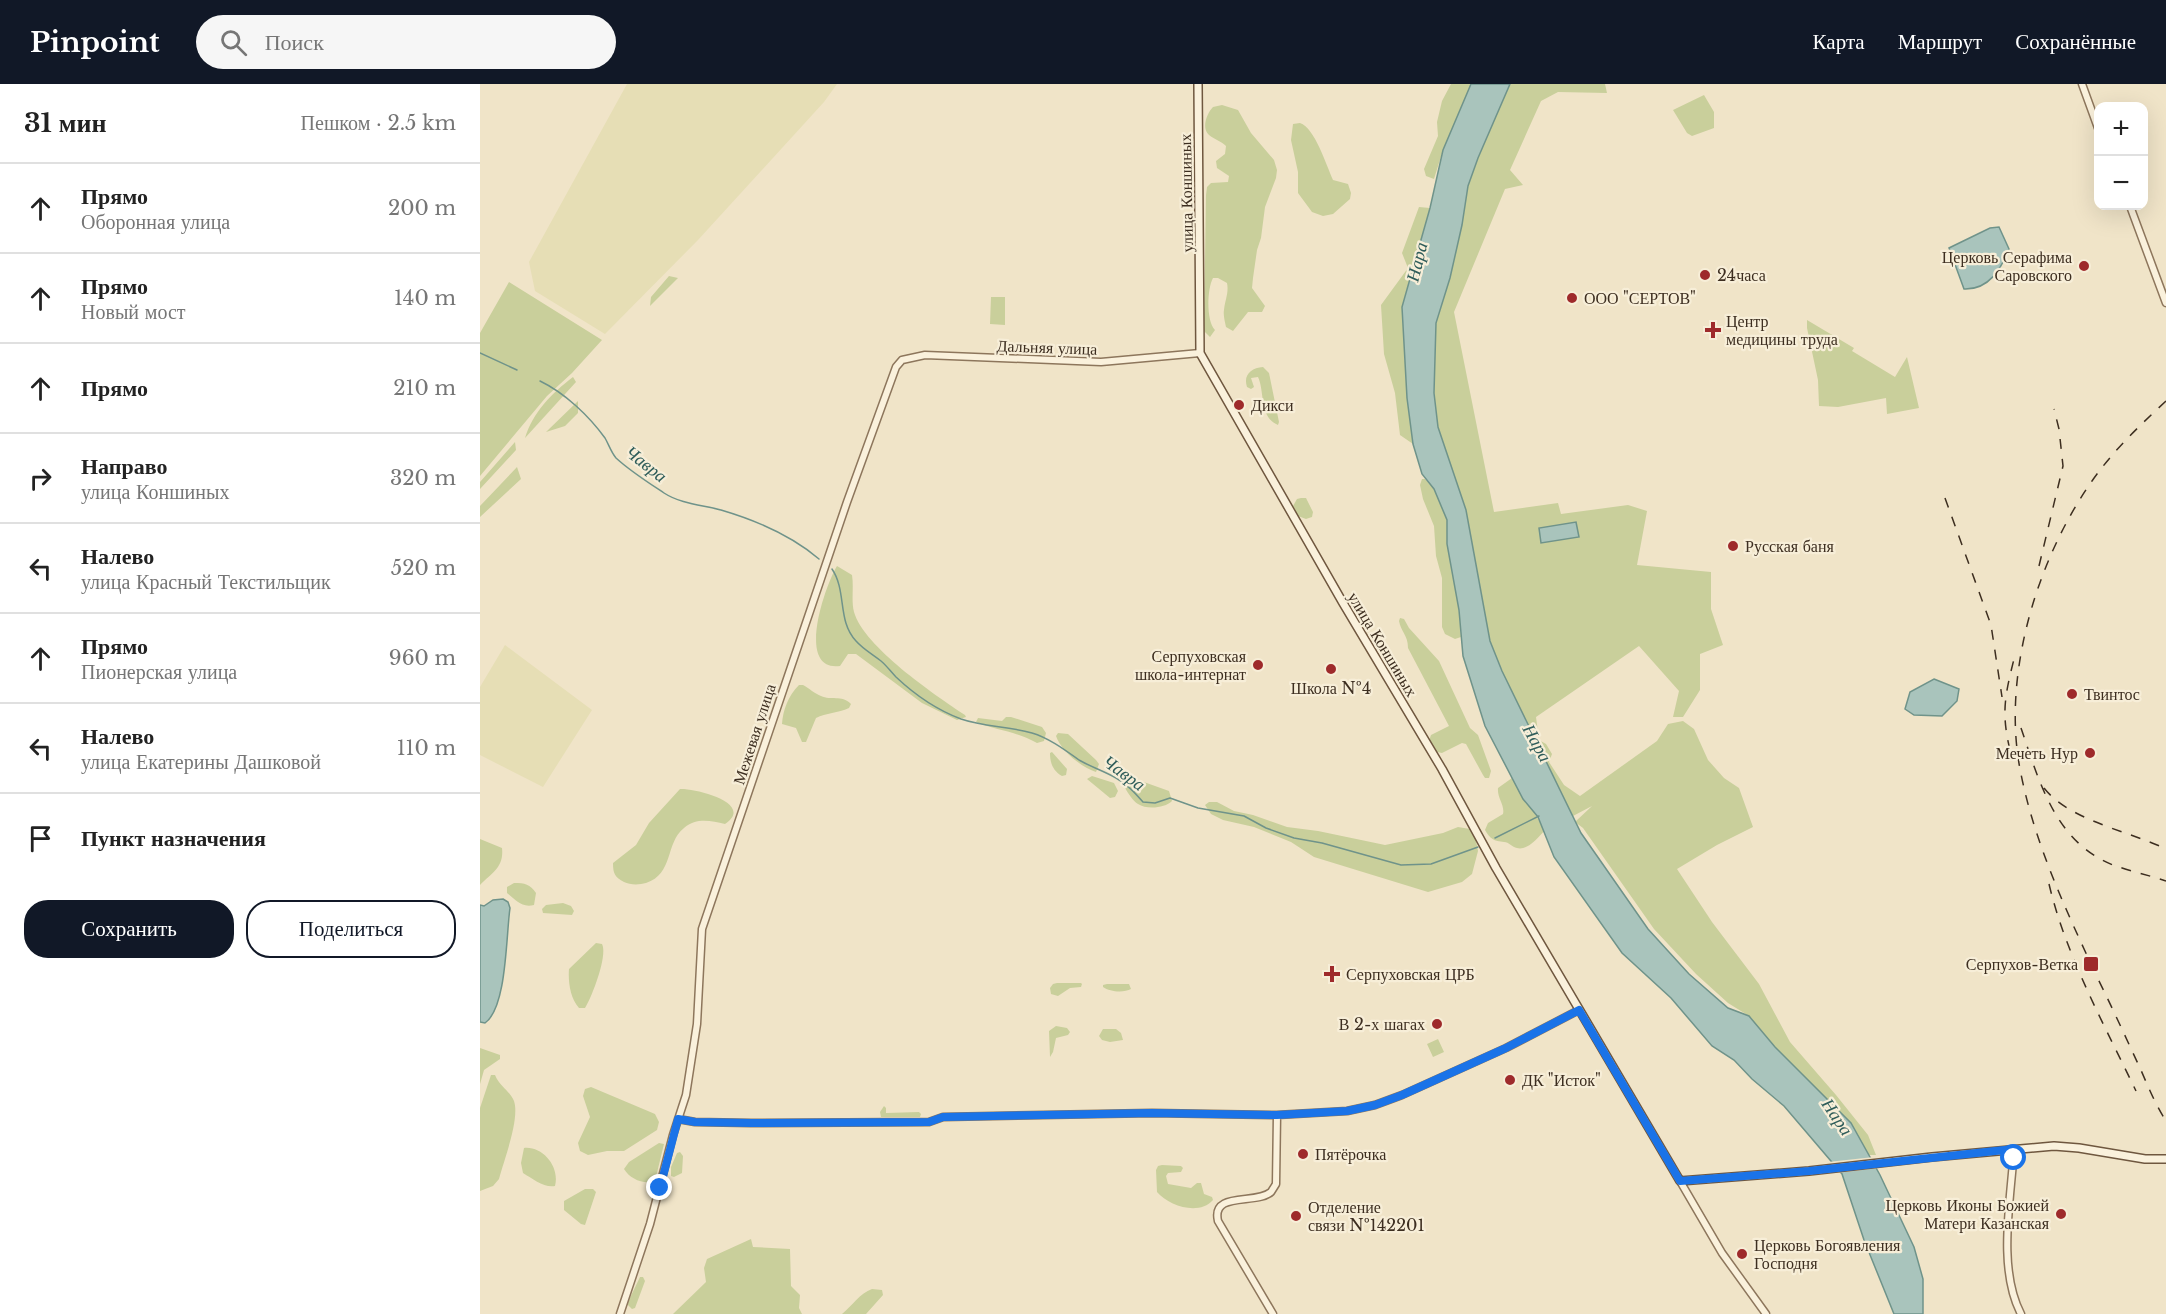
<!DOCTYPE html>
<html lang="ru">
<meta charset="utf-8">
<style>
body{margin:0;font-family:"Libre Baskerville",serif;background:#f6f6f6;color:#222}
.controls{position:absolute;right:18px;top:18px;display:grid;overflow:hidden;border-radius:12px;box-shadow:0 6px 24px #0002}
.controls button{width:54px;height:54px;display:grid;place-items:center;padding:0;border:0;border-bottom:2px solid #e0e0e0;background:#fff;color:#222;font:30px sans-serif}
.stop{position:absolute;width:18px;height:18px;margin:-14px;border:4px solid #1a73e8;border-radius:50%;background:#fff}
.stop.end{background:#1a73e8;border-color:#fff;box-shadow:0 2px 6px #0008}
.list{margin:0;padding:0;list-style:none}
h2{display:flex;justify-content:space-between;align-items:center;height:78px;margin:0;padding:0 24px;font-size:26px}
h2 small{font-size:20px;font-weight:400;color:#767676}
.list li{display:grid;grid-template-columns:39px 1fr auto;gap:18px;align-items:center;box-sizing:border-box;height:90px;padding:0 24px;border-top:2px solid #e0e0e0}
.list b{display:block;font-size:22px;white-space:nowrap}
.list p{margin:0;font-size:20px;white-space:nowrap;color:#767676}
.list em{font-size:20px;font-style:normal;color:#767676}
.actions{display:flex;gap:12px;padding:18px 24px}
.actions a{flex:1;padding:14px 0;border:2px solid #111827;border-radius:24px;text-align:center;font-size:21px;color:#111827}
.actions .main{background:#111827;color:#fff}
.icon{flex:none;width:33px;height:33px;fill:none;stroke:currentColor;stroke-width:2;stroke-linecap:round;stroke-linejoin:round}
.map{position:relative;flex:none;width:1686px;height:1230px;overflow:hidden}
header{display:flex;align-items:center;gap:36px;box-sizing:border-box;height:84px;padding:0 30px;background:#111827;color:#fff}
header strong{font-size:28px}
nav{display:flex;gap:33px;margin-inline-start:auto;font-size:21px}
.search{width:420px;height:54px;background:#f6f6f6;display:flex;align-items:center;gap:15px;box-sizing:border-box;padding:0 21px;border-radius:33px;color:#767676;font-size:22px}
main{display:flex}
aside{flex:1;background:#fff}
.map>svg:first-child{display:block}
.farmland{fill:#e6deb5}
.green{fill:#c9cf9b}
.water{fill:#a9c4bc;stroke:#6f938a;stroke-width:1.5}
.pier{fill:#f0e4c8}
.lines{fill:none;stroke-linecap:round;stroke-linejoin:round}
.stream{stroke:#6f938a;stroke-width:1.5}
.tertiary-casing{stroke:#8d765c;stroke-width:9}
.secondary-casing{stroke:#6f573f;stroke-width:10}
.tertiary{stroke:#faf1dc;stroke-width:6}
.secondary{stroke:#faf1dc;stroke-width:7}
.rail{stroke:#3d2e20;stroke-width:1.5;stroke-dasharray:10 10;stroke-linecap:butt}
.route{stroke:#1a73e8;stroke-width:8}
.poi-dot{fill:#9e2a2b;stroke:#f7eed8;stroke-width:2}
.labels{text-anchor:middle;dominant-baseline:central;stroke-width:4.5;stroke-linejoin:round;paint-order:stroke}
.street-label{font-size:16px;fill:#3d2e20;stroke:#f7eed8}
.poi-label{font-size:16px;fill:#3d2e20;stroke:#f7eed8;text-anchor:start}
.water-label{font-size:18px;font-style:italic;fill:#2f5d5a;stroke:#f7eed8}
</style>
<header>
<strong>Pinpoint</strong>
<div class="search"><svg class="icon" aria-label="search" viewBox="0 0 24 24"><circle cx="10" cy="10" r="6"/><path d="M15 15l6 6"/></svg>Поиск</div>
<nav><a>Карта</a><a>Маршрут</a><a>Сохранённые</a></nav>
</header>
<main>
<aside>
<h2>31 мин<small>Пешком · 2.5 km</small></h2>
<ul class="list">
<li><svg class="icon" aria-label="ahead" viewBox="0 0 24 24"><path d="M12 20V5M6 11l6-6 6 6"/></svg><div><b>Прямо</b><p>Оборонная улица</p></div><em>200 m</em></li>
<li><svg class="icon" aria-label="ahead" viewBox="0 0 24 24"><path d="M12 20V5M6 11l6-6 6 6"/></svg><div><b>Прямо</b><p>Новый мост</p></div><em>140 m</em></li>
<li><svg class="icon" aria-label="ahead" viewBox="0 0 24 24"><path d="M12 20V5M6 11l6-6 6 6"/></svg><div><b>Прямо</b></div><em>210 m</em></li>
<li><svg class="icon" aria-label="right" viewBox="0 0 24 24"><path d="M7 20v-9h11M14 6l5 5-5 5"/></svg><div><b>Направо</b><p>улица Коншиных</p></div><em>320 m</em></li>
<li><svg class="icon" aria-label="left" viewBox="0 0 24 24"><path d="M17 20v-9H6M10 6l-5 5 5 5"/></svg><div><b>Налево</b><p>улица Красный Текстильщик</p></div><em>520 m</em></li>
<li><svg class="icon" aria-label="ahead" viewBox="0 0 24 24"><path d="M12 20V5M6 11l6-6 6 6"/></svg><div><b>Прямо</b><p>Пионерская улица</p></div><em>960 m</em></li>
<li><svg class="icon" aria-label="left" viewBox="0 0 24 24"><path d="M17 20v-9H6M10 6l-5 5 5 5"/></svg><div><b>Налево</b><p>улица Екатерины Дашковой</p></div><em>110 m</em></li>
<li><svg class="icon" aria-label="arrive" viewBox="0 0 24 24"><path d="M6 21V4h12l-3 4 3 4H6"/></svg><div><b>Пункт назначения</b></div></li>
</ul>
<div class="actions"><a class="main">Сохранить</a><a>Поделиться</a></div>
</aside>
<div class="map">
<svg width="1686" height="1230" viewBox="0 0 1686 1230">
<rect width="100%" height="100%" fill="#f0e4c8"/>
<!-- farmland -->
<path class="farmland" d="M147,0H357L344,18L218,156L125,250L55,207L49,178Z
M25,561L112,626L63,703L0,671V603Z"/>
<!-- green -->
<path class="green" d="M971,0H991L963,66L954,95L946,92L944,85L958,52L957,38L962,17Z
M1030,0H1125L1127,9L1078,8L1061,17L1030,86L1043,101L1025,105L974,228L1014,428L1078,419L1081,430L1148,421L1167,427L1157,481L1231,488V525L1243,561L1220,570V606L1203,633H1193L1199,607L1159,562L1056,633L1059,656L1066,660L1072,670L1069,678L1084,701L1100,712L1177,657L1188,640L1203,637L1214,645L1228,676L1244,694L1259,704L1273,743L1237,761L1197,785L1232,838L1279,900L1310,958L1356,1011L1388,1051L1396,1071H1389L1371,1039L1295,963L1269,932L1248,919L1216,890L1174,845L1103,744L1095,738L1112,722L1093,732L1022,587L1010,557L986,426L958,343L954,309L956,239L970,194L982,141L988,102L998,74Z
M1224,11L1234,28V44L1212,52L1207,49L1193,26Z
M742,21L758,26L771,49L794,76L797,86L796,94L785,123L781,154L777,166L773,194L772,204L785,222L782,228H768L753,247L746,243C745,238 743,231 744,226C745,216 749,209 747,199L738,194H733C727,205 726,237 735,246L730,253L724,247L726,111L727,103L731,99L748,98L749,92L737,84L736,77L745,70L746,62C741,57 734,55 729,51C721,44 727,29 733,23Z
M820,39C835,44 846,81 853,96L868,100L871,109L870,115L853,130L843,132L832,128L818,109V88L811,56L813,40Z
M939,123L950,124L922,223L927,314L933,360L920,351L915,309L904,270L901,221L928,184L922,169Z
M189,192L198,194L170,222L171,213Z
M29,198L122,256L92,289L67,312L0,392V249Z
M511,213H525V241L510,240Z
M1327,236L1374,264L1372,267L1415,293L1427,273L1439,324L1407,330L1406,314L1358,323L1339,322L1338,296L1327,244Z
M783,283L789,289L799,338L798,341C779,333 785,308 778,293L771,294L774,303L771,305L767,303C763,291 771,284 783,283Z
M93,293L96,298L45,354C53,328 72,309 93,293Z
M98,317V329L85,342L66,348Z
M35,358L36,366L0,405V398Z
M37,383L41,395L0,433V422Z
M942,395H945L954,405L967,436V460L979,526L981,553L975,555L965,550L962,543V494L956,472L954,442L943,415L940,401Z
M821,414H826L833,428L832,433L826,435L818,432L813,422L817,415Z
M357,482L372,491C374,503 371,516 374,528C384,563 455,611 485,631L486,633L477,636L442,619L376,570H368L360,582C315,588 345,502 357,482Z
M920,534L924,535L929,544L959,577L990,644L998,651L1011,687L1009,694H1005L1003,691L986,660L982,659L962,669L957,668L949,657L951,651L969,642L928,564C928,551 921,548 919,537Z
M319,601H323C329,604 335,610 341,612C351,617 361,610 371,620L369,624C358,629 346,629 336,634L326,658H322L316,644L302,640C303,626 308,612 319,601Z
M526,633H531L562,643L566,649L564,657L557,659C536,647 518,647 496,638L498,634L522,637Z
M578,649L588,650L616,676L619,680L616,688C601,683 581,667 576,652Z
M572,668L587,685L586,691L582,692C573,687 570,679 570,669Z
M612,692L634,699L638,707L635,713L630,714L607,695Z
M647,692L689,707L692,717C685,724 667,726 658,720C653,717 648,709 645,704Z
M1032,694C1042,713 1056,728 1064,747C1058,754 1047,767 1037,764C1032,763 1029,758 1024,758C1014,757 1010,755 1005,746L1008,739L1023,730C1025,721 1017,714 1018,704Z
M200,705C214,704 276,719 245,740C231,737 217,733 204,744C185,759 194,790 166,799C159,801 150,801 144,798C135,793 133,790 133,779L156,761L169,739Z
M729,718H737L754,727L773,731L807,743L838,747L905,761L963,749L978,743L990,745L995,751L998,767L992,790L982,798L948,808L834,773L811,758L774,743L743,736L731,730L725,721Z
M0,755L22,764C24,783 13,788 0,801Z
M34,799C45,799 50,800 56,809L54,821C41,824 36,816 27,809V803Z
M83,819L91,822L94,827L92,831L63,829L62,825L66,821Z
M116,859L122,860C128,871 112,913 105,924H99C90,914 88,897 89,885Z
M577,899H601L602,900L601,903L590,904L578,912L571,910L570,904L573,900Z
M627,900H649L651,905C644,909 630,908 623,903V901Z
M576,942L587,944L590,948L588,951L576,954L573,968L570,973L569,947Z
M623,945H636L641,949L643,956L630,958L622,956L619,952Z
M958,955L964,968L953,973L947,960Z
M0,964L20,971V975L4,986L0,1000Z
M11,991H15C20,1003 30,1007 34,1017C40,1035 24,1076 19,1095L13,1102L0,1107V1024Z
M111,1003L175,1030L179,1038L177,1046L144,1067H127L108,1071L100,1067L98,1059L110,1033L103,1012L105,1005Z
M404,1022L406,1024V1029L439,1028L441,1030L440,1033H401L400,1028Z
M179,1059L184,1060L175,1097C164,1101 150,1095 144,1085L149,1078Z
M44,1064C63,1062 80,1083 75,1102C64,1104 53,1095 43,1089L41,1079Z
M200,1068L203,1072L202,1089L194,1093L191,1092V1083L197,1069Z
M682,1081L701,1082L703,1084L701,1088L688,1089L686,1092L688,1100L711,1104L717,1099H721L724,1110L732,1113L733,1116C719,1132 689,1122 677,1108L676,1086L678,1082Z
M105,1105H113L116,1108L105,1141L101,1140L84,1126V1117Z
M271,1155L273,1163L310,1165L311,1202L320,1211L319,1224L322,1230H193L226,1198L224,1184L227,1175Z
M160,1193H163L165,1197L155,1224L152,1225L147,1220Z
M392,1205L402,1206L403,1211L386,1230H362C372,1222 380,1209 392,1205Z"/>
<!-- water -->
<path class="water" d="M991,0H1030L998,74L988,102L982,141L970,194L956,239L954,309L958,343L986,426L1010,557L1022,587L1101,749L1168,845L1209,890L1248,924L1269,932L1295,963L1371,1039L1400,1091L1434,1163L1443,1195V1230H1414L1384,1156L1362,1090L1304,1022L1272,995L1254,976L1232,962L1191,914L1142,869L1074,773L1058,733L1043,715L1005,642L983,572L979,526L967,460V436L954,405L942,390L933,360L927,314L922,223L950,124L963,66Z
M1519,143L1529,165C1521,185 1509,206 1484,205L1469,164L1510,144Z
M1096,438L1099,453L1061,459L1059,444Z
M1454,595L1479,605L1477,617L1462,632L1434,631L1425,625L1430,608Z
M23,815L28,818L30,824C26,851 27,924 5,939L0,938V821L4,822L13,816Z"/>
<!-- pier -->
<path class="pier" d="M1394,1073L1400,1084L1357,1089L1348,1078Z"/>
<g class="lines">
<!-- stream -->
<path class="stream" d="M0,269L37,286
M60,297C85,309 109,332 125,354C129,361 131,368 136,374C150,387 169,399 184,409C201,420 222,421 241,426C275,436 312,452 339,475
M352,485C367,507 357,537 376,557C383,565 392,570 401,577C406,581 411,588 416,593C434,610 457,626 481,635C504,643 528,642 552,649C569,654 585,666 599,676C611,683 624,687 636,694C647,700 655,709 663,718L675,719L690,714L718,724L764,732L786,744L814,754L842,759L921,781L951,780L998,763
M1015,754L1059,732"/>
<!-- tertiary casing -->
<g class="tertiary-casing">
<path id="tertiary" d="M1602,0L1618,44
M1650,122L1686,219
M198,1035L215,1038L271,1039L449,1038L463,1033L672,1029L797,1031L867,1027L895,1021L922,1011L1026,964L1099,926
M1534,1065C1531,1115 1517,1184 1541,1230
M1200,1097L1242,1169L1286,1230
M140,1230L170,1140L193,1051L206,1011L217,940L222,845L367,418L416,283L422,276L445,271L621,278L720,269
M793,1230L738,1137C731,1107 776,1121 791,1108C791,1108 796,1100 796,1100L797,1031"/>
</g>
<!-- secondary casing -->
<g class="secondary-casing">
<path id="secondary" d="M718,0L720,269L863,519L962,685L1016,784L1200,1097L1329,1087L1452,1073L1574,1062L1599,1064L1665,1075H1686"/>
</g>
<!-- tertiary -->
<use href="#tertiary" class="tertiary"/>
<!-- secondary -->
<use href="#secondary" class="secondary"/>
<!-- rail -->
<path class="rail" d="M1686,317C1659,342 1633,367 1612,397C1557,475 1522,591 1540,685C1554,759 1586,826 1617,893C1632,923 1646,954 1660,984C1668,1002 1675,1020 1686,1037
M1465,414L1511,541L1522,613
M1559,482L1583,382L1579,345L1574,325
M1541,644C1559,697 1575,758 1633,781C1650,787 1668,791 1686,797
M1530,666C1521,629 1525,611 1534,575
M1564,704C1590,737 1649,747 1686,765
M1569,800C1586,872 1624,940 1656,1007"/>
</g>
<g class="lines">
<!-- route -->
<path class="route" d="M180,1104L198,1035L215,1038L271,1039L449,1038L463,1033L672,1029L797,1031L867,1027L895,1021L922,1011L1026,964L1099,926L1200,1097L1329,1087L1534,1065V1074"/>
</g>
<!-- markers -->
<g class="poi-dot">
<circle cx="1604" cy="182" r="6"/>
<circle cx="1225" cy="191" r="6"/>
<circle cx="1092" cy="214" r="6"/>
<path d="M1230 237h6v6h6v6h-6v6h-6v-6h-6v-6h6z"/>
<circle cx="759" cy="321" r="6"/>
<circle cx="1253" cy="462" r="6"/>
<circle cx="778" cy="581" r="6"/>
<circle cx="851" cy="585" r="6"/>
<circle cx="1592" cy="610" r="6"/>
<circle cx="1610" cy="669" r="6"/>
<rect x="1603" y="872" width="16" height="16" rx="3"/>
<path d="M849 881h6v6h6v6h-6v6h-6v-6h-6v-6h6z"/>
<circle cx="957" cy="940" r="6"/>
<circle cx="1030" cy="996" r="6"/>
<circle cx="823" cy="1070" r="6"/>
<circle cx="1581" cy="1130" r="6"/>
<circle cx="816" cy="1132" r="6"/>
<circle cx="1262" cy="1170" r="6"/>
</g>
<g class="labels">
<!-- street labels -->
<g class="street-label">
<text transform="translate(706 109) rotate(-91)">улица Коншиных</text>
<text transform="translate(567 263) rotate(2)">Дальняя улица</text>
<text transform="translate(903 560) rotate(59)">улица Коншиных</text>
<text transform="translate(274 650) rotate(-72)">Межевая улица</text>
</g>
<!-- poi labels -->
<g class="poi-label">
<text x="1592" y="173" text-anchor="end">Церковь Серафима<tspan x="1592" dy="18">Саровского</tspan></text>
<text x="1237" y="191">24часа</text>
<text x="1104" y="214">ООО "СЕРТОВ"</text>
<text x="1246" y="237">Центр<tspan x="1246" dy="18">медицины труда</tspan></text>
<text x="771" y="321">Дикси</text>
<text x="1265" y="462">Русская баня</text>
<text x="766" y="572" text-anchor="end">Серпуховская<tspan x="766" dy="18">школа-интернат</tspan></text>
<text x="851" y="604" text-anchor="middle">Школа №4</text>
<text x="1604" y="610">Твинтос</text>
<text x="1598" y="669" text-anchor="end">Мечеть Нур</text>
<text x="1598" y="880" text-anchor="end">Серпухов-Ветка</text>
<text x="866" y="890">Серпуховская ЦРБ</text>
<text x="945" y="940" text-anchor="end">В 2-х шагах</text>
<text x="1042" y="996">ДК "Исток"</text>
<text x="835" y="1070">Пятёрочка</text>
<text x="1569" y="1121" text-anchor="end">Церковь Иконы Божией<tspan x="1569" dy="18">Матери Казанская</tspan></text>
<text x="828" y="1123">Отделение<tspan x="828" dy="18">связи №142201</tspan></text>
<text x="1274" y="1161">Церковь Богоявления<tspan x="1274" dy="18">Господня</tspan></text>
</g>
<!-- water labels -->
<g class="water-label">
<text transform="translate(937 178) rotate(-76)">Нара</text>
<text transform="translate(166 380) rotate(38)">Чавра</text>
<text transform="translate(1057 659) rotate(61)">Нара</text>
<text transform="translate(644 689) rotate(36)">Чавра</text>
<text transform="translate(1357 1033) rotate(56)">Нара</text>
</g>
</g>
</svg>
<div class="controls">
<button>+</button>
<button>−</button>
</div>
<div class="stop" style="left:1534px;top:1074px"></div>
<div class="stop end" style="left:180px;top:1104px"></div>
</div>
</main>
